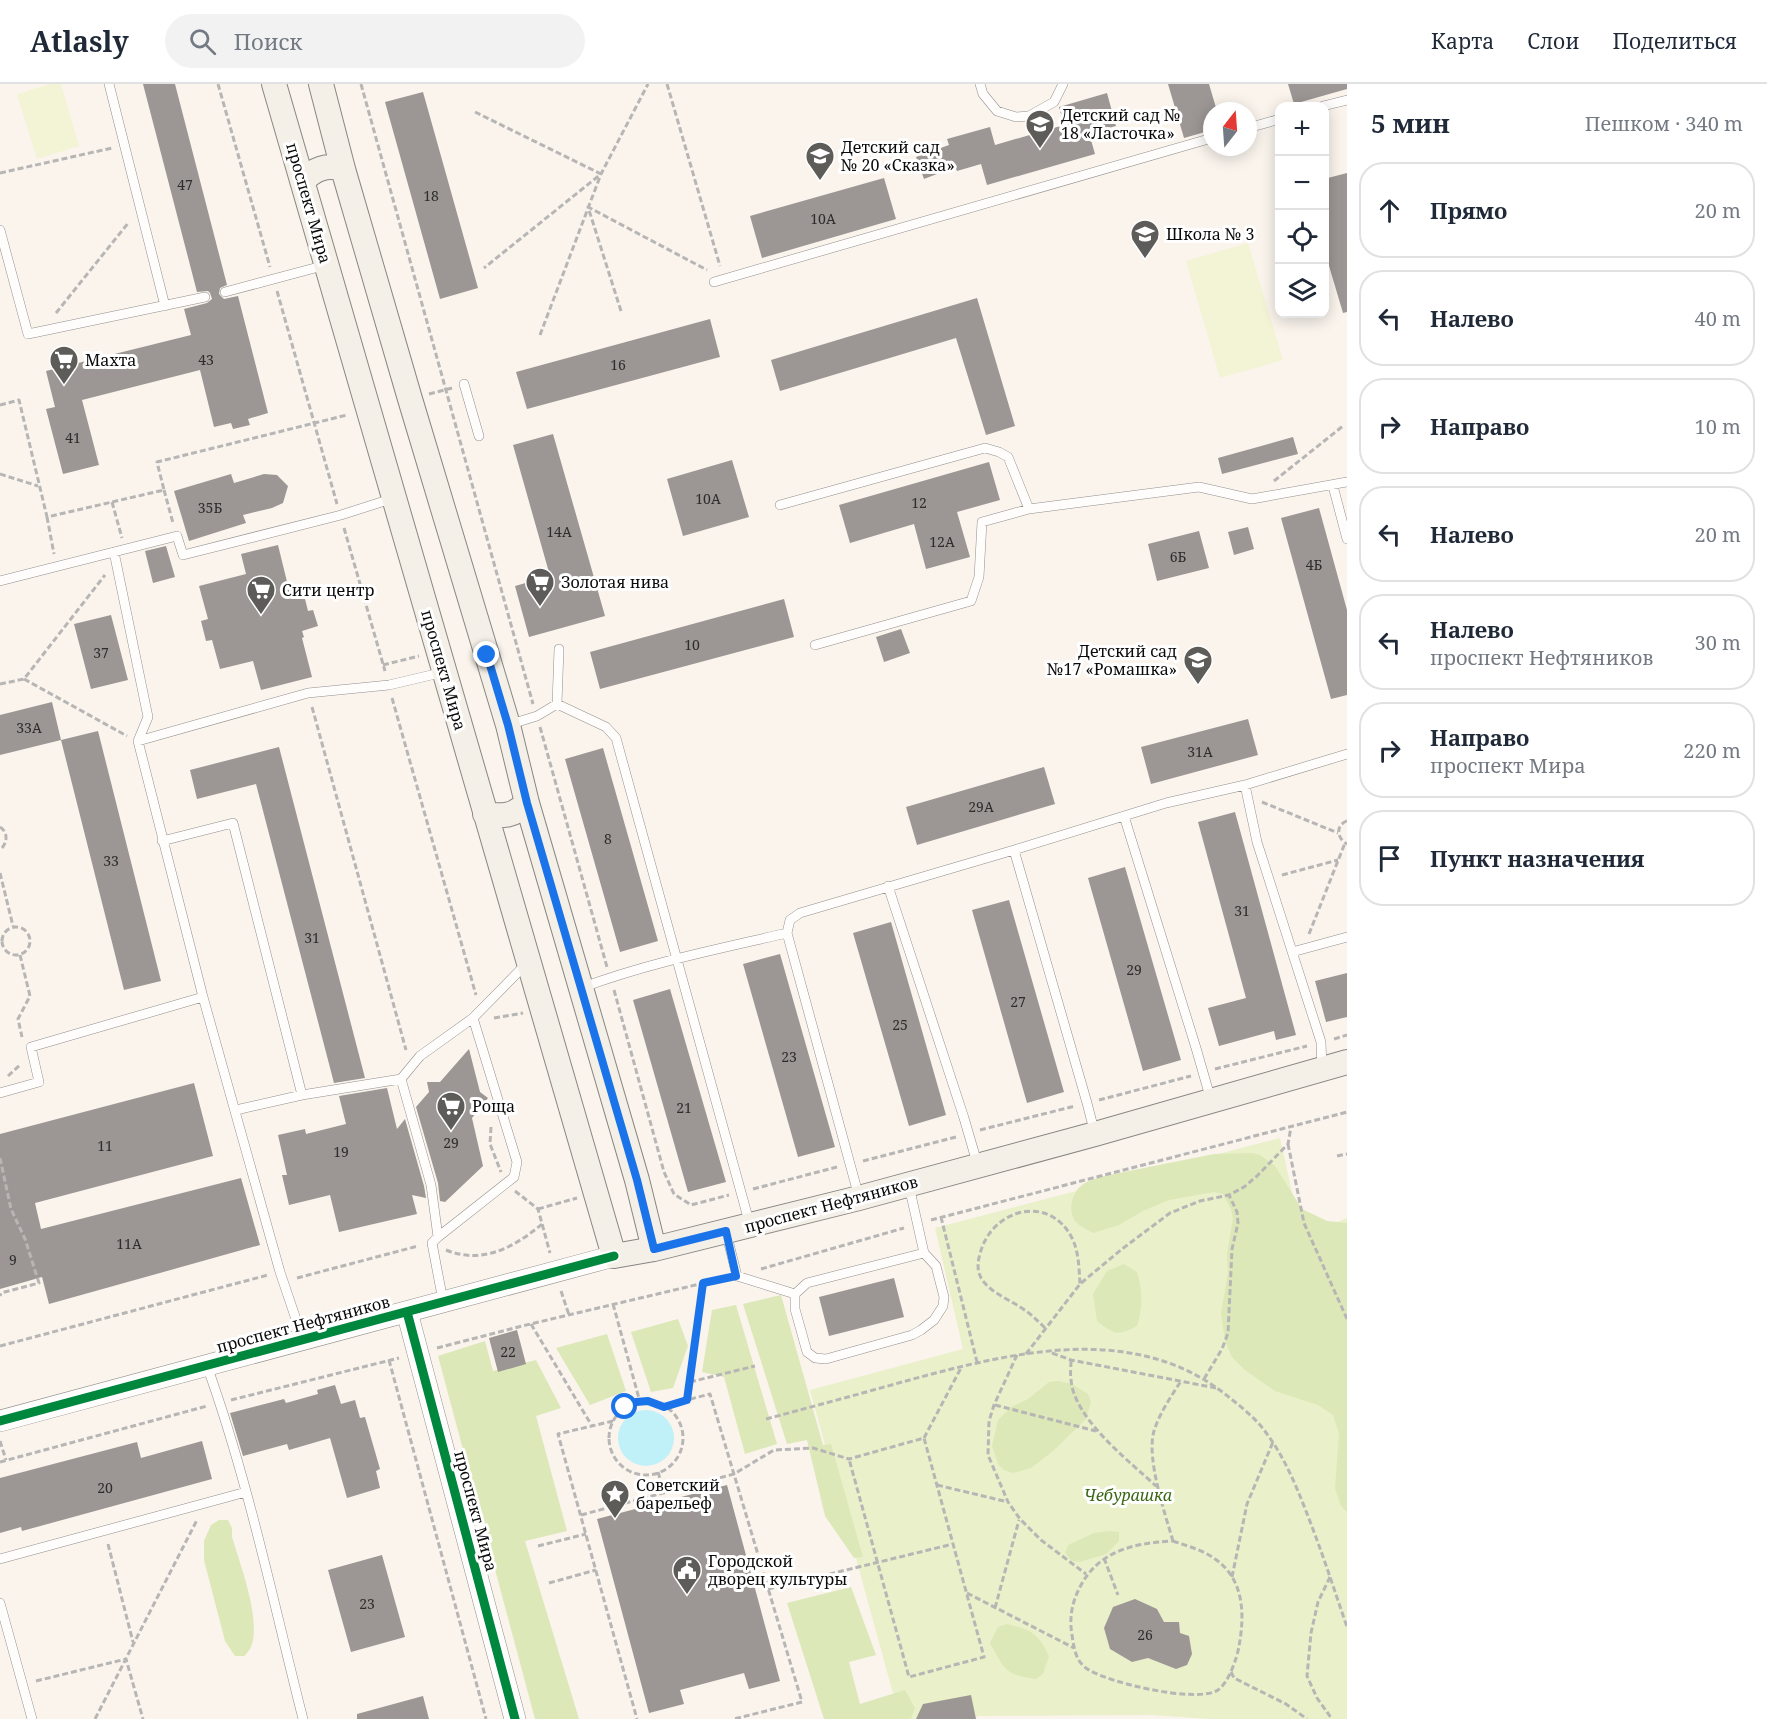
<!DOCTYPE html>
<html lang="ru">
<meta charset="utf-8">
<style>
body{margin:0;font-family:"Noto Serif",serif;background:#f2f2f3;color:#1f2937}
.controls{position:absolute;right:18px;top:18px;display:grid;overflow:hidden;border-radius:12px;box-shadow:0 3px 15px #0003}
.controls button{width:54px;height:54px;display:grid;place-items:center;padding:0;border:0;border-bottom:2px solid #e0e1e3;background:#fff;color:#1f2937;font:30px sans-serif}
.compass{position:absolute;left:1203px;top:18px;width:54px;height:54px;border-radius:50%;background:#fff;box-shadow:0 3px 15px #0003;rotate:17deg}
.stop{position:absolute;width:18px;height:18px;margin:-14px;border:4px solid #1a73e8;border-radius:50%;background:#fff}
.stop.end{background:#1a73e8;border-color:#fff;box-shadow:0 2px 6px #0008}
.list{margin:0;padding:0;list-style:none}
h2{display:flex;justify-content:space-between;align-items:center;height:78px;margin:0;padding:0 24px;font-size:26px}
h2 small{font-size:20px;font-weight:400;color:#747a83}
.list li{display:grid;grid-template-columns:39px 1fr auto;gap:18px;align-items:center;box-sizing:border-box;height:96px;margin:0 12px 12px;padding:0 12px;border:2px solid #e0e1e3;border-radius:24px}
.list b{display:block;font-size:22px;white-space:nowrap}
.list p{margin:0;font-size:20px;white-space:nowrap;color:#747a83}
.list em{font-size:20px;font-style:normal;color:#747a83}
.icon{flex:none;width:33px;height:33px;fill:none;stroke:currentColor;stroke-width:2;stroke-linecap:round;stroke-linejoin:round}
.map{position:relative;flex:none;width:1347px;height:1635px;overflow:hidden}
header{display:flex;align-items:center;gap:36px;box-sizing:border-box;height:84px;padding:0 30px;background:#fff;border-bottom:2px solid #e0e1e3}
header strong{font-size:28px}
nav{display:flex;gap:33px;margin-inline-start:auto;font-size:21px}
.search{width:420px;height:54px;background:#f2f2f3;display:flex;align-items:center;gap:15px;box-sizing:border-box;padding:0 21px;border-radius:33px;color:#747a83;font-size:22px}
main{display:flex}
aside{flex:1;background:#fff}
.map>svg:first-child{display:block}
.green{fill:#eaf0ca}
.forest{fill:#dce8b8}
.pitch{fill:#f3f3d5}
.water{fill:#c0f0f8}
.building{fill:#9c9794}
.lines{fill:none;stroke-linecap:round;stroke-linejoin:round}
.service-casing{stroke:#928f8c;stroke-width:10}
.tertiary-casing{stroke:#928f8c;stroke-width:22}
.secondary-casing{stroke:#898683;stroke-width:26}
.path{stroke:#b7b6b5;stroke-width:3;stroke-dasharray:6 3;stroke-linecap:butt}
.service{stroke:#fefdfc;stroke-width:9}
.tertiary{stroke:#fefdfc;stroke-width:21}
.secondary{stroke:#f4f0e7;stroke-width:24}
.cycleway-casing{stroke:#fff;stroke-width:13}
.cycleway{stroke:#00873e;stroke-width:9}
.route{stroke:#1a73e8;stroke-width:8}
.labels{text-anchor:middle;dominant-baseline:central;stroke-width:6;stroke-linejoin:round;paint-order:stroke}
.number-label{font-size:14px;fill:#2e2d2c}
.poi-label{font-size:16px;fill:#0a0a0a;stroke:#fff;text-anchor:start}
.street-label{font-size:16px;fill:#0a0a0a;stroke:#fff}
.park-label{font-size:16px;font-style:italic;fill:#396716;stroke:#fff}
</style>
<header>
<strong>Atlasly</strong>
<div class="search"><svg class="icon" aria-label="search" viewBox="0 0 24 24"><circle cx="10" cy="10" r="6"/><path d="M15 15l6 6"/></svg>Поиск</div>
<nav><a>Карта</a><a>Слои</a><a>Поделиться</a></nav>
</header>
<main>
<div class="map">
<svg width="1347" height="1635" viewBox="0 0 1347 1635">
<rect width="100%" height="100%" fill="#faf4ed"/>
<!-- green -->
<path class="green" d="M1280,1054L1302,1153L1347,1134V1635H1209L1152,1631L979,1632L973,1635H900L810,1306L963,1265L935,1144Z"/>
<!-- forest -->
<path class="forest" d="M1252,1069L1260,1071L1275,1082L1302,1125L1327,1137L1347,1139V1428L1341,1422L1335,1404L1339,1349L1333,1331L1318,1321L1275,1307L1245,1286L1232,1273L1225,1257L1221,1229L1228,1189L1227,1170L1233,1134L1231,1125L1223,1110L1214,1108L1169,1116L1143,1127L1119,1141L1093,1149C1088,1146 1081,1143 1077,1139C1067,1129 1071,1109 1082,1101C1086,1097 1094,1096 1099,1093L1214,1070Z
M1124,1180L1137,1188C1143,1210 1143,1221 1137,1242C1117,1252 1115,1251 1097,1237L1093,1210L1107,1187Z
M781,1211L823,1361L831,1360L863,1473L854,1474L825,1432L807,1356L787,1360L743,1220Z
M736,1221L777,1360L745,1370L724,1293L702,1288L712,1226Z
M678,1235L688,1262L673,1304L651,1308L631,1248Z
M607,1250L626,1307L590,1321L556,1264Z
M485,1257L493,1287L536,1276L561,1324L536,1332L567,1447L525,1457L579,1635H535L438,1272Z
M1059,1297L1072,1300L1088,1310L1091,1318L1086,1335L1053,1367L1031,1384L1013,1389L1004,1386L998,1380L992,1362L998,1336L1011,1323L1028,1315L1049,1298Z
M219,1436H228L232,1444V1453C240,1480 263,1540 250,1565C250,1565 245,1572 244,1572H235L225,1557L204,1476V1457L211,1441Z
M1109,1447L1119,1448V1457L1106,1470L1080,1478L1072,1477L1065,1469L1068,1461L1094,1449Z
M851,1503L876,1571L849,1578L860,1620L905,1606L915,1624L911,1635H824L787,1519Z
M1007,1540C1031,1546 1038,1549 1049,1572L1043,1590L1036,1595C1005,1591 1004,1585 990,1559L998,1543Z"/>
<!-- pitch -->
<path class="pitch" d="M50,0H61L79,62L37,75L17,10Z
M1248,159L1283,276L1220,294L1186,177Z"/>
<!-- water -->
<path class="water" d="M618 1354a28 28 0 1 1 56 0a28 28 0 1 1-56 0Z"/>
<!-- building -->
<path class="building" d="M143,0H175L227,201L220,204L219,210L224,215L238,212L268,329L248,335L250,341L233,345L231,339L214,343L200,286L82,316L99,381L63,390L46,325L55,323L46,287L191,251L184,225L207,219L212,215L210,209L208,207L197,208Z
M1168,0H1209L1217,27H1212V46L1184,54Z
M1288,0H1347V5L1294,20Z
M423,8L478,204L440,215L385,18Z
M1107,9L1116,42L1089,49L1095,70L987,101L981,80L957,87L955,83L924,95L916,73L949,61L947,55L990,43L995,61L1064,41L1059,23Z
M1347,89V228L1343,229L1324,165V95Z
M884,94L896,135L762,174L750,132Z
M977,214L1015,342L986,351L956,254L780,307L771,276Z
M710,235L720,273L527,325L516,288Z
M553,350L605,532L529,553L515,502L550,492L513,361Z
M1293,353L1298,370L1222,390L1218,374Z
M732,376L749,433L683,452L667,395Z
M989,378L1000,416L957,428L970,473L926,485L914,440L850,459L839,421Z
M231,390L234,399L264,390L277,391L288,402L283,419L272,424L243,431L246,439L189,457L174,407Z
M1319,424L1347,526V611L1331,615L1281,434Z
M1248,443L1254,465L1234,471L1228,448Z
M1199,447L1209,484L1157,497L1148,460Z
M278,461L291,514L304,511L308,527L313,526L318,542L302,547L304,553L302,554L312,593L261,606L253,577L220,585L212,556L206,557L201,537L208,535L199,502L246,490L241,470Z
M166,462L175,493L153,499L145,467Z
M784,515L794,553L600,605L590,568Z
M111,531L128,596L91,605L74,540Z
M901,545L910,569L884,578L876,553Z
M52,618L61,656L0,671V631Z
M1248,635L1258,671L1151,700L1141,663Z
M98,647L161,897L124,906L61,656Z
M279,663L365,994L334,999L256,700L197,715L190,686Z
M603,664L658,857L620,868L565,675Z
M1044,683L1055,720L917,761L906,723Z
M1235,728L1296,951L1276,956L1274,947L1219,962L1208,924L1246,914L1198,738Z
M1125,783L1181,976L1143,987L1088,794Z
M1009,816L1064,1008L1027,1019L972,826Z
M891,838L946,1031L909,1042L853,849Z
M780,870L835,1063L798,1073L743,880Z
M1347,889V933L1326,938L1315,897Z
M670,905L726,1098L688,1108L633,916Z
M469,965L480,1008L488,1014L472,1034L483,1082L445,1118L440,1117L438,1099L416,1023L429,1008L427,998H440Z
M194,999L213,1072L35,1119L41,1145L241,1094L260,1161L49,1220L42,1193L0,1205V1050Z
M387,1004L397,1045L405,1035L424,1102L426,1114L412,1111L417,1130L339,1148L330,1111L289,1121L282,1091H287L278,1051L305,1045L306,1050L346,1040L339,1012Z
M894,1194L904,1233L829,1252L819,1213Z
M517,1246L526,1280L498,1288L489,1254Z
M335,1301L341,1320L355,1316L360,1334L365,1333L380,1385L376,1387L380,1404L347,1414L330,1354L289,1366L287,1360L243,1372L230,1329L284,1315L286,1319L318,1310L317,1306Z
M202,1357L212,1395L22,1447L21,1443L0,1449V1394L137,1358L141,1374Z
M727,1401L780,1597L749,1605L744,1589L680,1606L684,1620L649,1629L597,1435Z
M382,1471L405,1553L351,1568L328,1486Z
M1135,1515L1157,1525L1164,1538H1179L1180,1549L1189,1552L1192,1570L1187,1581L1176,1585L1148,1574L1132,1578L1110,1565L1104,1544L1113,1523Z
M971,1611L976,1635H916L923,1620Z
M423,1612L429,1635H357V1630Z"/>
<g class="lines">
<!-- service casing -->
<g class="service-casing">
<path id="service" d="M109,0L165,222
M980,0L983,10L997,27L1016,33L1029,32L1054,18L1063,0
M1323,22L1347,16
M1248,44L1280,35
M0,146L28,250L205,213
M714,198L1212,54
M225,208L326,181
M464,300L479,352
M1333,402L1347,455
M780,421L985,364L999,368L1008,373L1029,425
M114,468L148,633L138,657L203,913L280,1188L303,1256
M0,497L177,452L183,471L341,431L394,414
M815,561L971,517L979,493L982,438L1029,425L1199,403L1252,415L1347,398
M557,620L559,565
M508,641L537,632L557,620L606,643L616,654L750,1141
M138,657L308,609L389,601L444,588
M1245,701L1257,758L1321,958L1322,985
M1124,732L1196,964L1211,1016
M162,757L233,739L302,1011
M1014,766L1087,1019L1095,1050
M888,802L964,1034L978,1082
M787,849L859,1113
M1292,868L1347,853
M581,904C648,879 718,865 787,849L790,836L800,829L1014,766L1166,719L1245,701L1347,670
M401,995L420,972L473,934L527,879
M0,1009L39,998L31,963L203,913
M236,1026L302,1011L401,995L431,1101L438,1153L432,1159L443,1217
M909,1102L924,1169L936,1182L944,1213L943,1222L934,1236L921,1246L912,1251L826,1275L815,1274L807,1268L795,1225V1210L807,1199L924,1169
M726,1148L737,1192L795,1210
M438,1153L514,1093L517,1078L473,934
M207,1282C248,1396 273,1517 303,1635
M0,1475L246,1408
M0,1519L32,1635"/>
</g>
<!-- tertiary casing -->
<g class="tertiary-casing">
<path id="tertiary" d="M407,1228L515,1635
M0,1337L614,1172"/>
</g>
<!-- secondary casing -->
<g class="secondary-casing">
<path id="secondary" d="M274,0L614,1172L654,1165L859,1114L1095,1050L1347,978
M321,0L343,85L410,315L508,641L527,719L637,1096L654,1165
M302,97C315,85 326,80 343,85
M485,730C503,733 514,732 527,719"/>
</g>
<!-- path -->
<path class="path" d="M218,0L270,183
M361,0L533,620
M667,0L720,182
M475,28L601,90L484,184
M0,89L112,64
M277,207L337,420
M621,227L588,123L707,186
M56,229L129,138
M540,251L601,90L648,0
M429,310L452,304
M0,321L19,316L47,433L164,406L157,378L347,331
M0,390L38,402
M1274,397L1343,342
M164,406L173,439
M112,418L122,454
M47,433L54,470
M344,444L385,587
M383,581L419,572
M24,595L127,652
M0,600L24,595L105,491
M392,614L476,911
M312,623L406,966
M540,643L607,883
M1262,718L1338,749
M1347,737C1335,741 1337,755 1347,760
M0,743C9,749 7,760 0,766
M0,789L13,842
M1282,791L1338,776
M2 857a14 14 0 1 1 28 0a14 14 0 1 1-28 0Z
M1309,850L1345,759
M20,871L30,912L18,935L22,953
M614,906L664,1088L674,1110L691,1121L729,1111
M494,934L523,929
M1334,955L1347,951
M1215,985L1307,962
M8,992L21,980
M1099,1016L1191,992
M491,1043L490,1060L501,1088
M980,1046L1075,1022
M1288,1060L1304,1139L1347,1235
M1337,1072L1347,1070
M0,1074L11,1125L25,1155L39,1199L1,1209L0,1212
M863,1077L956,1053
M753,1105L837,1083
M515,1107L538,1125L550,1169
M538,1125L577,1114
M941,1133L977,1278
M931,1136L1347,1028
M446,1166C482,1181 515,1163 542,1140
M761,1185L904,1144
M297,1194L418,1162
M561,1207L569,1231
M613,1220L640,1318
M531,1240L592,1342
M1045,1244C1037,1236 1030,1229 1020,1223C1008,1215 992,1209 983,1197C977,1189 977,1179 980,1170C991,1125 1049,1109 1072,1154C1079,1168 1079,1185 1080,1200
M0,1262L268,1191
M437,1264L522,1242L725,1194
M1052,1269L1071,1276L1216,1304
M1026,1270L1080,1200L1122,1165L1170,1129L1200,1117L1229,1111L1244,1103L1257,1092L1288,1060L1291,1043
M1017,1271L994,1321L989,1337L988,1371L1008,1418L1020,1435L1041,1456L1086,1490
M389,1276L486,1635
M1071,1277C1071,1283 1070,1289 1071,1295C1073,1334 1129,1377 1156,1402
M1204,1295L1222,1265L1228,1249L1232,1165L1238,1139L1237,1128L1229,1111
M690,1298L755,1282
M231,1316L399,1274
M687,1316L703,1199
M609 1354a37 37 0 1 1 74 0a37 37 0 1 1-74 0Z
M995,1321L1096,1347
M664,1322L710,1310L802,1618L734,1635
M766,1335C811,1323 856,1311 902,1298C1006,1270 1130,1236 1225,1310C1240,1322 1256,1334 1267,1350C1287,1377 1299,1409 1311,1440C1324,1474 1335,1508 1347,1543
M613,1337L558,1350L637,1635
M924,1354L962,1282
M0,1357L6,1376
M0,1378L207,1322
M658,1388L664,1408
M937,1401L1008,1418
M581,1431L734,1390L774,1366L813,1364L849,1375L924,1354L984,1573L909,1593L849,1375
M1173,1457C1187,1462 1203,1466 1215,1475C1244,1495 1245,1530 1239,1562C1237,1574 1229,1598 1218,1606C1197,1620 1104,1598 1086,1584C1075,1576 1074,1563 1072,1551C1069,1534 1072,1518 1080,1503C1099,1466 1135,1459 1173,1457Z
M1173,1457C1165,1430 1146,1374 1154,1347C1159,1330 1172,1311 1181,1297
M108,1460L133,1558
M538,1462L586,1450
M1104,1474L1118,1511
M1232,1493L1247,1420L1273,1358
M1330,1493L1318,1518L1311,1549L1307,1592L1317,1614L1332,1635
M549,1499L596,1486
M768,1505L953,1460
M967,1509L1074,1564
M995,1524L1019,1436
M1231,1588L1234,1594L1286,1620L1307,1635
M36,1597L126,1575L143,1635
M95,1635L197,1436"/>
<!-- service -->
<use href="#service" class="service"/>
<!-- tertiary -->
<use href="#tertiary" class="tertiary"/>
<!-- secondary -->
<use href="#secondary" class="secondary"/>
<!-- cycleway casing -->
<g class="cycleway-casing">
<path id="cycleway" d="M407,1228L515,1635
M0,1337L614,1172"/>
</g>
<!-- cycleway -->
<use href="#cycleway" class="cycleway"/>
</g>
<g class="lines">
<!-- route -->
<path class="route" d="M487,571L508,641L527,719L637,1096L654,1165L726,1147L736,1192L703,1199L687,1316L664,1323L648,1317L636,1318L625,1323"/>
</g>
<!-- icons -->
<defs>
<g id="school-pin" transform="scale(1.5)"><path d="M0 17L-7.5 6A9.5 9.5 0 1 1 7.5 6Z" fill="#5e5c59" stroke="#fff"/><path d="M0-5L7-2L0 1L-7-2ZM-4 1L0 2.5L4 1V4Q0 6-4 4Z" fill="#fff"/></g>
<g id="supermarket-pin" transform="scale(1.5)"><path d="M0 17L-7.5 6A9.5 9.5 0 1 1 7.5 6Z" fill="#5e5c59" stroke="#fff"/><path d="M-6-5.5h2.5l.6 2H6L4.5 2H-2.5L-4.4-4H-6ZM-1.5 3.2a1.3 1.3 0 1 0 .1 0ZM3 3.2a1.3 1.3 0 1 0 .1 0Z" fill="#fff"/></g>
<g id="sight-pin" transform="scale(1.5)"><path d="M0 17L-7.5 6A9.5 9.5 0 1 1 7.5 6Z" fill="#5e5c59" stroke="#fff"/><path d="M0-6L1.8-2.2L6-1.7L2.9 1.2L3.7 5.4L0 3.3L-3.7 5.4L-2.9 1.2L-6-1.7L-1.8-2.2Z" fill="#fff"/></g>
<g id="civic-pin" transform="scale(1.5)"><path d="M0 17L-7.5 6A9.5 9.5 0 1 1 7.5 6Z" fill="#5e5c59" stroke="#fff"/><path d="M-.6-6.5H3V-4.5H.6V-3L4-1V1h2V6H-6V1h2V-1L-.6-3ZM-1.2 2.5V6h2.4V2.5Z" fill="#fff"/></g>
</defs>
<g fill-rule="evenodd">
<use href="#school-pin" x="1040" y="40"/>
<use href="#school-pin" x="820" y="72"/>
<use href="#school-pin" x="1145" y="150"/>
<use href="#supermarket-pin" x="64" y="276"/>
<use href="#supermarket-pin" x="540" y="498"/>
<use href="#supermarket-pin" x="261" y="506"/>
<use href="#school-pin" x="1198" y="576"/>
<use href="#supermarket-pin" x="451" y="1022"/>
<use href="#sight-pin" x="615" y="1410"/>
<use href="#civic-pin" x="687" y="1486"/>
</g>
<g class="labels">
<!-- number labels -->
<g class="number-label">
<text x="185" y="100">47</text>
<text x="431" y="111">18</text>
<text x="823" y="134">10А</text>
<text x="206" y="275">43</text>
<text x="618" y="280">16</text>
<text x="73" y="353">41</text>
<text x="708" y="414">10А</text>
<text x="919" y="418">12</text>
<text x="210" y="423">35Б</text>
<text x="559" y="447">14А</text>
<text x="942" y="457">12А</text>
<text x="1178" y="472">6Б</text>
<text x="1314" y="480">4Б</text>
<text x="692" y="560">10</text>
<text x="101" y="568">37</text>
<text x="29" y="643">33А</text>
<text x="1200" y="667">31А</text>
<text x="981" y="722">29А</text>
<text x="608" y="754">8</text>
<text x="111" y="776">33</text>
<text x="1242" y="826">31</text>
<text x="312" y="853">31</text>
<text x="1134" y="885">29</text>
<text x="1018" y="917">27</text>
<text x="900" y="940">25</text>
<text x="789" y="972">23</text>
<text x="684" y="1023">21</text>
<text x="451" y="1058">29</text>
<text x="105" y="1061">11</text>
<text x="341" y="1067">19</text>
<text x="129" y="1159">11А</text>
<text x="13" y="1175">9</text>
<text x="508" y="1267">22</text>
<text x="105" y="1403">20</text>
<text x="367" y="1519">23</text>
<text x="1145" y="1550">26</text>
</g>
<!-- poi labels -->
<g class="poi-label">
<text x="1061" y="31">Детский сад №<tspan x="1061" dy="18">18 «Ласточка»</tspan></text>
<text x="841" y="63">Детский сад<tspan x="841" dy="18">№ 20 «Сказка»</tspan></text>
<text x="1166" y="150">Школа № 3</text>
<text x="85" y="276">Махта</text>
<text x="561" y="498">Золотая нива</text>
<text x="282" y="506">Сити центр</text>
<text x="1177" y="567" text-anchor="end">Детский сад<tspan x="1177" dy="18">№17 «Ромашка»</tspan></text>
<text x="472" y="1022">Роща</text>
<text x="636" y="1401">Советский<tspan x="636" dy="18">барельеф</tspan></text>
<text x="708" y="1477">Городской<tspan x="708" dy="18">дворец культуры</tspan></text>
</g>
<!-- street labels -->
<g class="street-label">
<text transform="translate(309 119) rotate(74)">проспект Мира</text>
<text transform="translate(444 586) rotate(74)">проспект Мира</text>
<text transform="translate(831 1120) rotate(-15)">проспект Нефтяников</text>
<text transform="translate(303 1240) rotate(-15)">проспект Нефтяников</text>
<text transform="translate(476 1427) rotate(75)">проспект Мира</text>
</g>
<!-- park labels -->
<g class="park-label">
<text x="1128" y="1411">Чебурашка</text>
</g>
</g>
</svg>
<div class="controls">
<button>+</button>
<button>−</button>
<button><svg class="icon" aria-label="locate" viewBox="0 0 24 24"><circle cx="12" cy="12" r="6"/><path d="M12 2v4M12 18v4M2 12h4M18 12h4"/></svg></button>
<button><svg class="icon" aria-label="layers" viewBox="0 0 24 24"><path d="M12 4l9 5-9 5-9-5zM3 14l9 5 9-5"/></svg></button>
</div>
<svg class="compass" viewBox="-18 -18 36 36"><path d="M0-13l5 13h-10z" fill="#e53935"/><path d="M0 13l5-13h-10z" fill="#747a83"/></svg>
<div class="stop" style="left:625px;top:1323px"></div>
<div class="stop end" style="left:487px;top:571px"></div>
</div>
<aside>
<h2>5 мин<small>Пешком · 340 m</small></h2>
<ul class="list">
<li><svg class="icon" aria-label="ahead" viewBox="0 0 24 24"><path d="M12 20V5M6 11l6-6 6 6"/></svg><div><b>Прямо</b></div><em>20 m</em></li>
<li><svg class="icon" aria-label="left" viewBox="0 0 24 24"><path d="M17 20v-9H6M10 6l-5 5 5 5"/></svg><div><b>Налево</b></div><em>40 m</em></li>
<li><svg class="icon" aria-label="right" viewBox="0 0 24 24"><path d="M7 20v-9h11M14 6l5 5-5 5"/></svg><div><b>Направо</b></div><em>10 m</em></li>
<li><svg class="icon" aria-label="left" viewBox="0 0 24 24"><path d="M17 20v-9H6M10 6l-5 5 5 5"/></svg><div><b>Налево</b></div><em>20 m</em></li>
<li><svg class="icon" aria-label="left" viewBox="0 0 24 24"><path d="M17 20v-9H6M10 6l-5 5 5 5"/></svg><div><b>Налево</b><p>проспект Нефтяников</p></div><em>30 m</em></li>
<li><svg class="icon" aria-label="right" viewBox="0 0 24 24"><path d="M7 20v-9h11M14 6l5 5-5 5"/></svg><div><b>Направо</b><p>проспект Мира</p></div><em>220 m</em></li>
<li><svg class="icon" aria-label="arrive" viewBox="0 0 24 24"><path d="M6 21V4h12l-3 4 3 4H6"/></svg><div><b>Пункт назначения</b></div></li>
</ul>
</aside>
</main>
